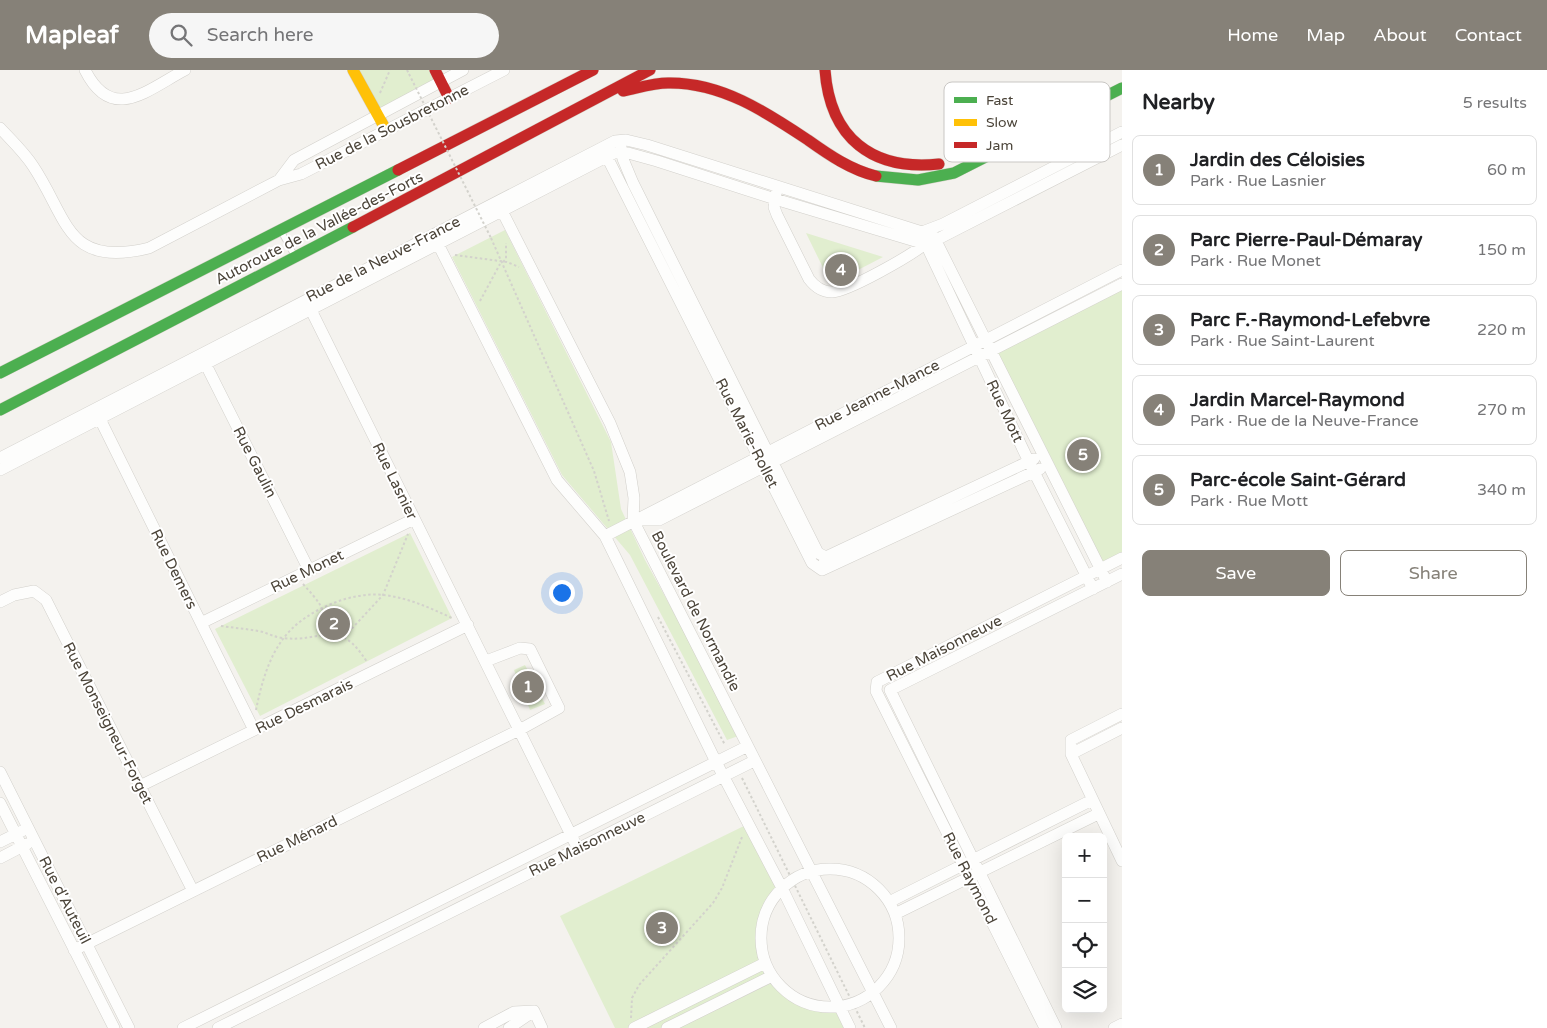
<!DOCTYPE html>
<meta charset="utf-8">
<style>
body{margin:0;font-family:"Varela Round",sans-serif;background:#f6f6f6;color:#202124}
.controls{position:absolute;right:15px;bottom:15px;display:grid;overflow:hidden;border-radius:8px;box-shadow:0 5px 20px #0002}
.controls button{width:45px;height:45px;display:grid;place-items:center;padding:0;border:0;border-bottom:1px solid #e0e0e0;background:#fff;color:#202124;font:25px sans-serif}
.you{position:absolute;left:561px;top:522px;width:18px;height:18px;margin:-12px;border:4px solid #fff;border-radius:50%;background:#1a73e8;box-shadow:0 0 0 8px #1a73e833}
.badge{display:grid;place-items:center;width:32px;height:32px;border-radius:50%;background:#868178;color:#fff;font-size:16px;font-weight:700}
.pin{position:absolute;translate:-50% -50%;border:2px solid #fff;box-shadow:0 1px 5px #0006}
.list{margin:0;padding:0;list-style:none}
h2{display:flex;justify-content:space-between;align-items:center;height:65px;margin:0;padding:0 20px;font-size:21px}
h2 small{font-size:16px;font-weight:400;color:#757577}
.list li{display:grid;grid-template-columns:32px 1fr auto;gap:15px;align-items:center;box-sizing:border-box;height:70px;margin:0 10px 10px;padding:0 10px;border:1px solid #e0e0e0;border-radius:8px}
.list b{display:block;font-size:19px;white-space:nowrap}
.list p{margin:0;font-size:16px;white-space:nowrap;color:#757577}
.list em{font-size:16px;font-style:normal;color:#757577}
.actions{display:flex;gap:10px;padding:15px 20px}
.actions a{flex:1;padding:11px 0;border:1px solid #868178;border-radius:8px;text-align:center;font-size:18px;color:#868178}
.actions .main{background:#868178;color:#fff}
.icon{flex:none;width:28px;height:28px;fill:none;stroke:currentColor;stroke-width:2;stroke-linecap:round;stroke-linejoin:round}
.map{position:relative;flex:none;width:1122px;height:958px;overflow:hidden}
header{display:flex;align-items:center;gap:30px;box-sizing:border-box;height:70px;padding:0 25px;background:#868178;color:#fff}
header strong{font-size:24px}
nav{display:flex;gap:28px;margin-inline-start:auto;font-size:18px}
.search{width:350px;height:45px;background:#f6f6f6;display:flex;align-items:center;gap:12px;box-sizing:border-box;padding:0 18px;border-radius:28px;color:#757577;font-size:19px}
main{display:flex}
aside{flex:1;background:#fff}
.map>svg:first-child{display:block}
.green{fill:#e1eecf}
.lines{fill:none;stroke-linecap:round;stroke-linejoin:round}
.lane-casing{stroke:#d2d0cb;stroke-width:7}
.street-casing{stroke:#d2d0cb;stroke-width:12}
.fast-casing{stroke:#d3cfc5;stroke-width:12}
.slow-casing{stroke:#d3cfc5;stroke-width:12}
.jam-casing{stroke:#d3cfc5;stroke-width:12}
.path{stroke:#d3d2cc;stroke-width:2;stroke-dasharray:2.5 2.5;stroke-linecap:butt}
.lane{stroke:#fdfdfc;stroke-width:5.5}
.street{stroke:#fdfdfc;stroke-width:11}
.fast{stroke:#4caf50;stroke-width:11}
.slow{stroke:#ffc107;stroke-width:11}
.jam{stroke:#c62828;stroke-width:11}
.path-bridge{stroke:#d3d2cc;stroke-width:2;stroke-dasharray:2.5 2.5;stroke-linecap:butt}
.labels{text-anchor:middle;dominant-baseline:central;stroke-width:4;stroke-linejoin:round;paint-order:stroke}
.street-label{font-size:15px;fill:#4b4439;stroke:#fff}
.key{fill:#fff;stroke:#c9c7c4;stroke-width:1}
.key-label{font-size:14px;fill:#4b4439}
</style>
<header>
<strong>Mapleaf</strong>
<div class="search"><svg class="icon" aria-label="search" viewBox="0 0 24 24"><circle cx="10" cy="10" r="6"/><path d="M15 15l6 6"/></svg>Search here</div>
<nav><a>Home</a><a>Map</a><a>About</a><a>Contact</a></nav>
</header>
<main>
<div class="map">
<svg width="1122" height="958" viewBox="0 0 1122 958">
<rect width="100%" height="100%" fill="#f4f2ee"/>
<!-- green -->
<path class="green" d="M353,0H435L440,11L378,44Z
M505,160L611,372L621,439L645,490L741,665L727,670L630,485L562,405L452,187Z
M806,163L883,187L831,214Z
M1122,214V488L1100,499L993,282Z
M410,463L452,548L260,646L215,559Z
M525,595L545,634L530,640L514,600Z
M748,754L781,817C775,825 763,836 761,845C747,899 784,937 837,936L848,958H615L560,846Z"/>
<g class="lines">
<!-- lane casing -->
<g class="lane-casing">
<path id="lane" d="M282,163L293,183"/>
</g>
<!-- street casing -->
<g class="street-casing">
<path id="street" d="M85,0C112,54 147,20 185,0
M0,58C11,70 24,82 33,96C69,150 66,198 149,178L279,110L301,104L504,0
M621,77L623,89L633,113L818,483L826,487
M604,81L812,493L822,500
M279,110L294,90L463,0
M776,124L774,137L777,145L809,209C815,217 822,222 832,222C849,221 910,186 925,174
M499,135L610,353L630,402L634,428L633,450L891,958
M933,165L1107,512
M435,168L557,410L605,466L716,692L782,818L850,958
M923,168L1029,392L1093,519
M308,234L578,779
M202,287L309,500
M97,343L254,660
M0,388L615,71L626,70L647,75L922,162L943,154L1122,62
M0,400L614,83H628L657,91L775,129L925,174L936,170L1122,75
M635,450H659L1122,214
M605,466L1122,200
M824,493L826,487L1034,389
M822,500L1040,399
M0,532L14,525L34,521L46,530L193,821
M201,553L414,449
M877,612L876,621L1045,958
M877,612L1122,488
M890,620L1056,958
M890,620L1122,504
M1122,644L1071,670V684L1122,791
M1071,684L1122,658
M0,702L129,958
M140,716L468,555
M0,733L114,958
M0,772L22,761
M0,788L27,774
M761 868a69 69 0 1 1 138 0a69 69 0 1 1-138 0Z
M889,832L1092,730
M895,844L1098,744
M74,880L521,659L559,638L530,579L520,578L486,591
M534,941L542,958
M183,958L746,677
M218,958L754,691
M484,958L514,942L534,941
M509,958L534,941
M634,958L765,893
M667,958L772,906
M1114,958L1122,954"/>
</g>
<!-- fast casing -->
<g class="fast-casing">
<path id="fast" d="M876,106L918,110L954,103L1122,18
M0,303L398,100
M0,340L353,157"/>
</g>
<!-- slow casing -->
<g class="slow-casing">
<path id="slow" d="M353,0L386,60"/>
</g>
<!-- jam casing -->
<g class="jam-casing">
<path id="jam" d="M435,0L449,28
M825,0C830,68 872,101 939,94
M623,21C638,18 653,13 668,13C721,12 766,42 808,70C829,85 851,100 876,106
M398,100L593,0
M353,157L650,0"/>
</g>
<!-- path -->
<path class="path" d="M407,0L409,4
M380,23L390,0
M491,168L594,401L609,451
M455,185L507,192L519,197
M503,192L506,189V173
M480,231L500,194
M303,514C319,532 326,538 327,563
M658,547L725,675
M221,556C235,558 249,559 263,562C269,564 275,567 282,568C323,573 338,546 367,592
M345,566L383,525L408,464
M256,640C261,615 268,589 283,569C303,541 351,521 384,525C409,528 430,538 452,548
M742,708L865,958
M631,948L632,928L639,915L713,833L722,818L742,767"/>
<!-- lane -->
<use href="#lane" class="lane"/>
<!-- street -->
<use href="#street" class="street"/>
<!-- fast -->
<use href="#fast" class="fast"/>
<!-- slow -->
<use href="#slow" class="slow"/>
<!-- jam -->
<use href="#jam" class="jam"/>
<!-- path-bridge -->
<path class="path-bridge" d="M409,4L491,168"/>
</g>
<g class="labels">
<!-- street labels -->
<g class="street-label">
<text transform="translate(392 57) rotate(-27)">Rue de la Sousbretonne</text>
<text transform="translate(319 158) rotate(-27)">Autoroute de la Vallée-des-Forts</text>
<text transform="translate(383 189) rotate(-27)">Rue de la Neuve-France</text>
<text transform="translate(877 325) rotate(-27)">Rue Jeanne-Mance</text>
<text transform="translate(1005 341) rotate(65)">Rue Mott</text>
<text transform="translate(747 363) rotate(63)">Rue Marie-Rollet</text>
<text transform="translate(255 392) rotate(63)">Rue Gaulin</text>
<text transform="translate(395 411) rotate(64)">Rue Lasnier</text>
<text transform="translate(174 499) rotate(64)">Rue Demers</text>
<text transform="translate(307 501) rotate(-26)">Rue Monet</text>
<text transform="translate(696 541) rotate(63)">Boulevard de Normandie</text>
<text transform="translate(944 578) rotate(-27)">Rue Maisonneuve</text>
<text transform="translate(304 636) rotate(-26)">Rue Desmarais</text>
<text transform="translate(108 653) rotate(63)">Rue Monseigneur-Forget</text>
<text transform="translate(297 769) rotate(-26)">Rue Ménard</text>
<text transform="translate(587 774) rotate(-26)">Rue Maisonneuve</text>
<text transform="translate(970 808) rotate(63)">Rue Raymond</text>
<text transform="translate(65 830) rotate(63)">Rue d'Auteuil</text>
</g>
</g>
<!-- legend -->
<rect x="944" y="12" width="166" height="80" rx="8" class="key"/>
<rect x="954" y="27" width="23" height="6" fill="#4caf50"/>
<rect x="954" y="49" width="23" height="7" fill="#ffc107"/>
<rect x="954" y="72" width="23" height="6" fill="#c62828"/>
<g class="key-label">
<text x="986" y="35">Fast</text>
<text x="986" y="57">Slow</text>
<text x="986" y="80">Jam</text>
</g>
</svg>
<div class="controls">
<button>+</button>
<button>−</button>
<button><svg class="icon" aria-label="locate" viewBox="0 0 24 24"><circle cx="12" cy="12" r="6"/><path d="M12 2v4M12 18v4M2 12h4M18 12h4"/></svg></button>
<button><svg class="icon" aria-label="layers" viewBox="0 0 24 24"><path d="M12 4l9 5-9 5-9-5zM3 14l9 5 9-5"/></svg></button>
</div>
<div class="you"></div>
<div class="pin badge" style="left:528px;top:617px">1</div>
<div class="pin badge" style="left:334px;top:554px">2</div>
<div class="pin badge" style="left:662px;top:858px">3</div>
<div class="pin badge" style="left:841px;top:200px">4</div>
<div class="pin badge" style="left:1083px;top:385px">5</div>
</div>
<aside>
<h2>Nearby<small>5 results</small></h2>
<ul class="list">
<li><span class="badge">1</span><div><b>Jardin des Céloisies</b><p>Park · Rue Lasnier</p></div><em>60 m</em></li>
<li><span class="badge">2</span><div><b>Parc Pierre-Paul-Démaray</b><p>Park · Rue Monet</p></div><em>150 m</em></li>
<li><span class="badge">3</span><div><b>Parc F.-Raymond-Lefebvre</b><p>Park · Rue Saint-Laurent</p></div><em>220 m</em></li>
<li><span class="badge">4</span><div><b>Jardin Marcel-Raymond</b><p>Park · Rue de la Neuve-France</p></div><em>270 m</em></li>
<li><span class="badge">5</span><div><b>Parc-école Saint-Gérard</b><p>Park · Rue Mott</p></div><em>340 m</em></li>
</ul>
<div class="actions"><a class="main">Save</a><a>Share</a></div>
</aside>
</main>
